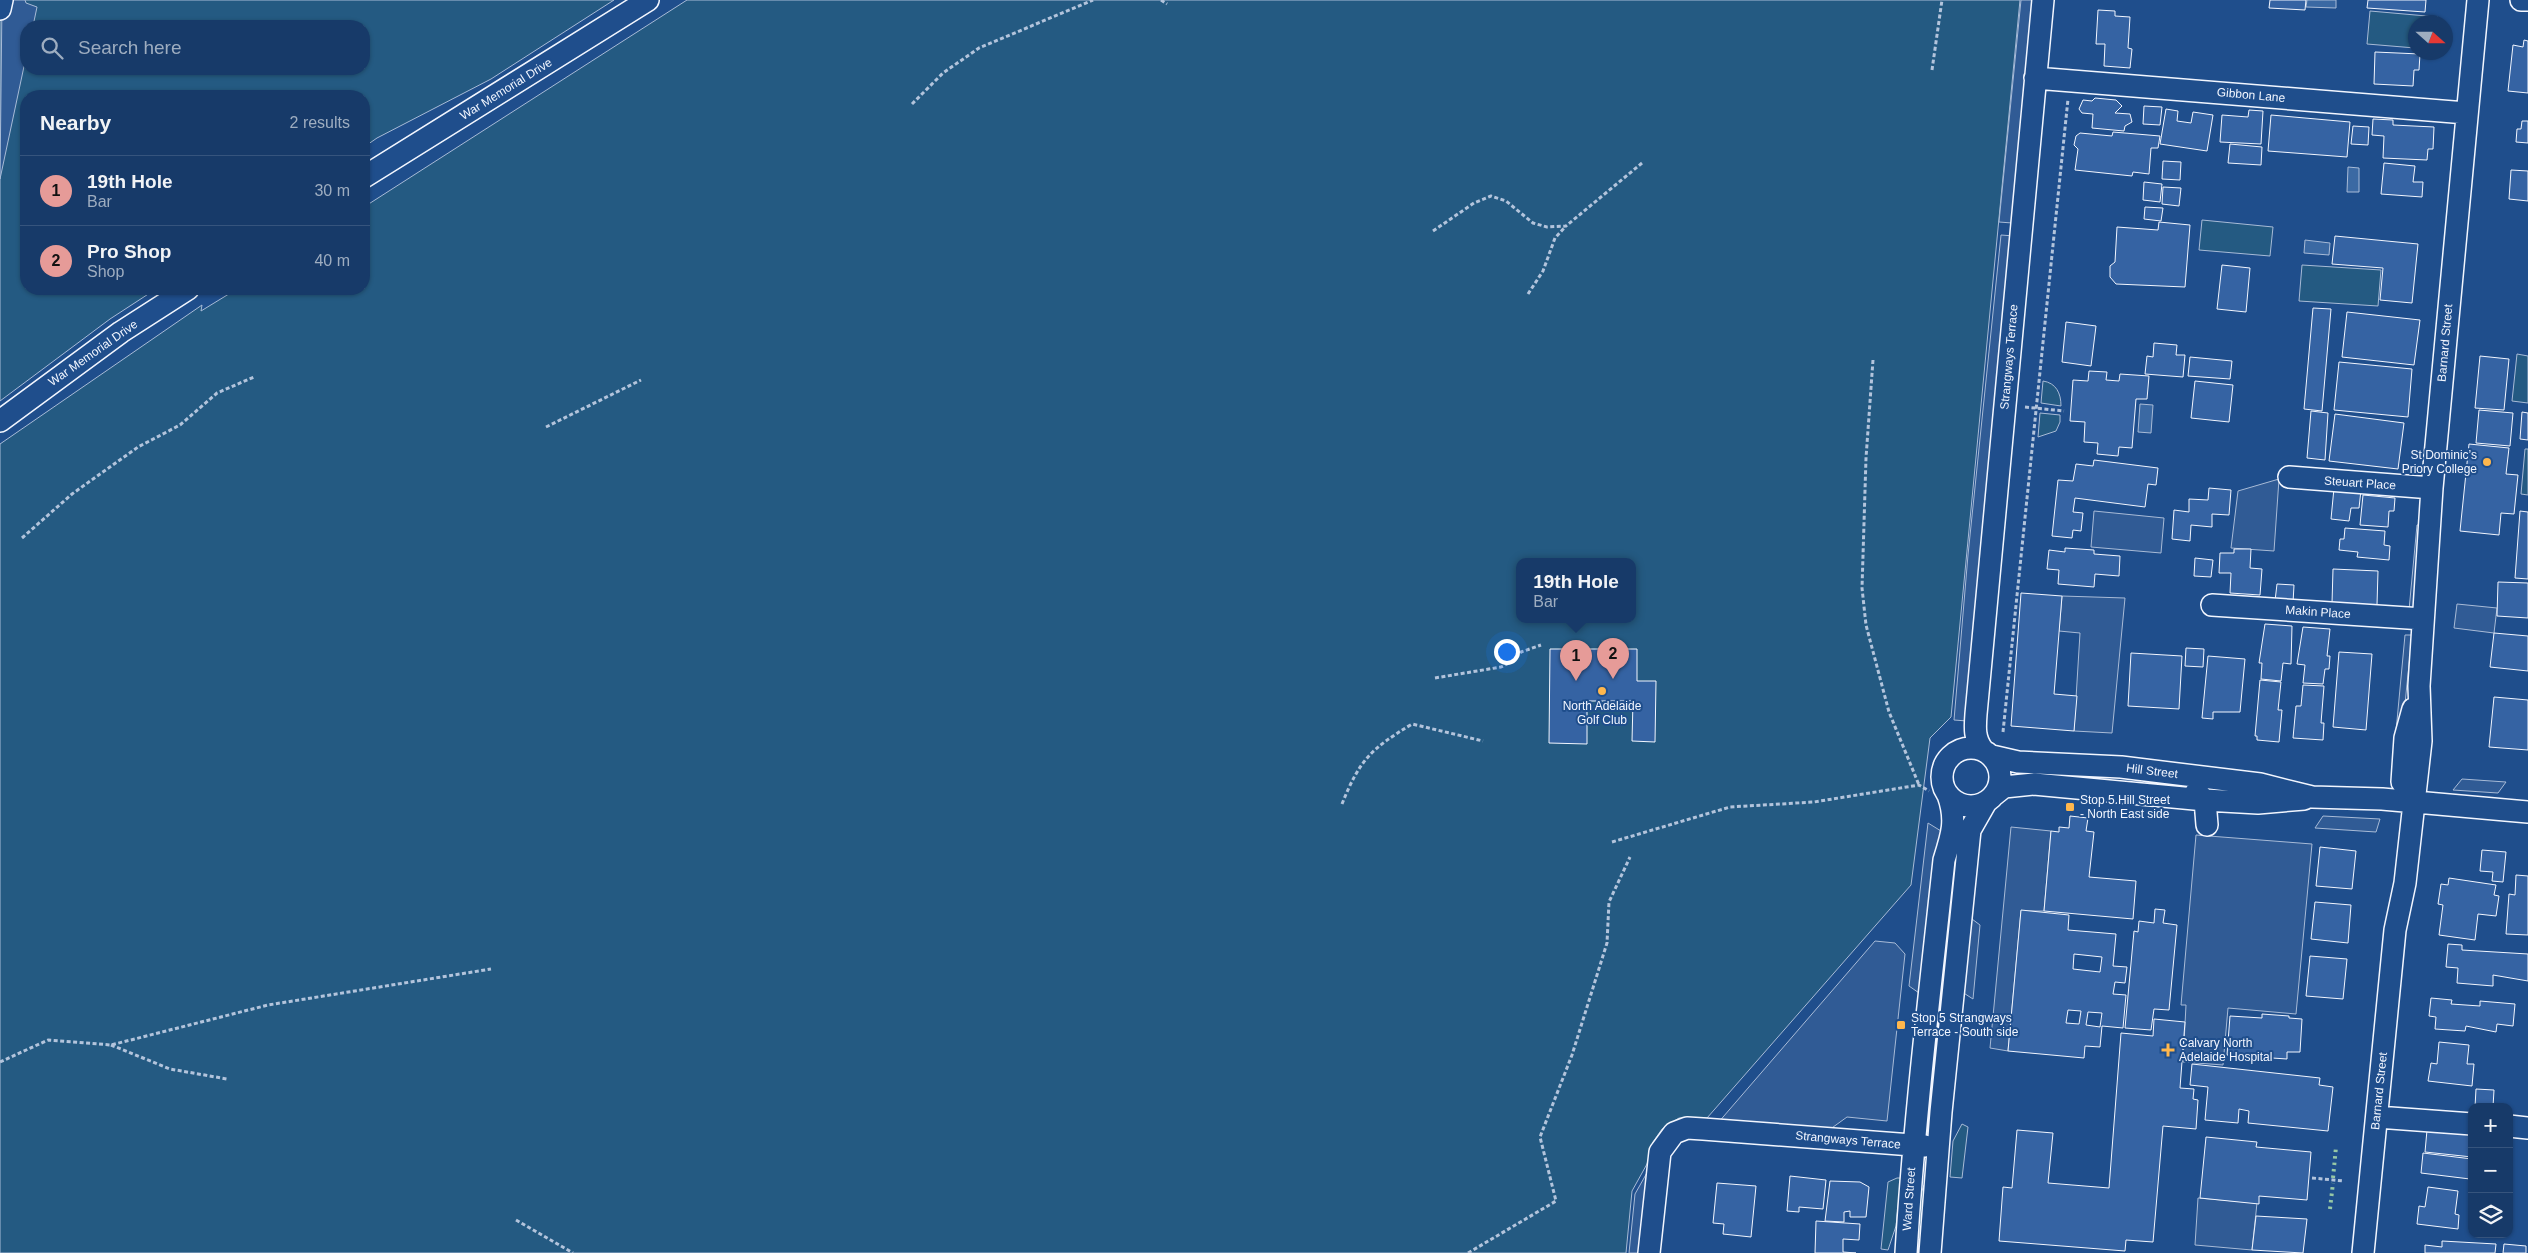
<!DOCTYPE html>
<meta charset="utf-8">
<style>
body{margin:0;font-family:Helvetica,sans-serif;background:#244571;color:#f1f3f6}
.controls{position:absolute;right:15px;bottom:15px;display:grid;overflow:hidden;border-radius:10px;box-shadow:0 1px 4px #0004}
.controls button{width:45px;height:45px;display:grid;place-items:center;padding:0;border:0;border-bottom:1px solid #36547d;background:#173a69;color:#f1f3f6;font:25px sans-serif}
.compass{position:absolute;left:2408px;top:15px;width:45px;height:45px;border-radius:50%;background:#173a69;box-shadow:0 1px 4px #0004;rotate:111deg}
.you{position:absolute;left:1506px;top:651px;width:18px;height:18px;margin:-12px;border:4px solid #fff;border-radius:50%;background:#1a73e8;box-shadow:0 0 0 8px #1a73e833}
.badge{display:grid;place-items:center;width:32px;height:32px;border-radius:50%;background:#e69b98;color:#111;font-size:16px;font-weight:700}
.pin{position:absolute;translate:-50% -41px;filter:drop-shadow(0 1px 2px #0008)}
.pin::after{content:'';position:absolute;top:26px;width:18px;height:15px;background:inherit;clip-path:polygon(0 0,100% 0,50% 100%)}
.popup{position:absolute;left:1516px;top:558px;width:120px;height:65px;box-sizing:border-box;display:grid;place-content:center;border-radius:10px;background:#173a69;filter:drop-shadow(0 1px 4px #0005);font-size:16px;white-space:nowrap;color:#9eadc0}
.popup b{font-size:19px;color:#f1f3f6}
.popup::after{content:'';position:absolute;left:50%;top:100%;margin-left:-10px;border:10px solid transparent;border-top-color:#173a69}
.list{margin:0;padding:0;list-style:none}
h2{display:flex;justify-content:space-between;align-items:center;height:65px;margin:0;padding:0 20px;font-size:21px}
h2 small{font-size:16px;font-weight:400;color:#9eadc0}
.list li{display:grid;grid-template-columns:32px 1fr auto;gap:15px;align-items:center;box-sizing:border-box;height:70px;padding:0 20px;border-top:1px solid #36547d}
.list b{display:block;font-size:19px;white-space:nowrap}
.list p{margin:0;font-size:16px;white-space:nowrap;color:#9eadc0}
.list em{font-size:16px;font-style:normal;color:#9eadc0}
.icon{flex:none;width:28px;height:28px;fill:none;stroke:currentColor;stroke-width:2;stroke-linecap:round;stroke-linejoin:round}
.map{position:relative;flex:none;width:2528px;height:1253px;overflow:hidden}
.search{position:absolute;background:#173a69;box-shadow:0 1px 4px #0004;left:20px;top:20px;width:350px;height:55px;display:flex;align-items:center;gap:12px;box-sizing:border-box;padding:0 18px;border-radius:20px;color:#9eadc0;font-size:19px}
.panel{position:absolute;background:#173a69;box-shadow:0 1px 4px #0004;left:20px;top:90px;width:350px;height:205px;border-radius:20px}
.map>svg:first-child{display:block}
.green{fill:#245a82;stroke:#a8bbd7;fill-rule:evenodd}
.parking{fill:#305b95;stroke:#a8bbd7}
.water{fill:#3b69a3;stroke:#a8bbd7}
.building{fill:#3563a3;stroke:#f2f6ff;fill-rule:evenodd}
.lines{fill:none;stroke-linecap:round;stroke-linejoin:round}
.minor-casing{stroke:#f2f6ff;stroke-width:24}
.path{stroke:#b3c4dc;stroke-width:3;stroke-dasharray:4 2.5;stroke-linecap:butt}
.minor{stroke:#1f4e8c;stroke-width:21}
.hedge{stroke:#97c8a6;stroke-width:4;stroke-dasharray:2.5 4;stroke-linecap:butt}
.poi-dot{fill:#ffb74d;stroke:#1f4e8c;stroke-width:2}
.labels{text-anchor:middle;dominant-baseline:central;stroke-width:4;stroke-linejoin:round;paint-order:stroke}
.street-label{font-size:12px;fill:#f2f6ff;stroke:#1f4e8c}
.poi-label{font-size:12px;fill:#f2f6ff;stroke:#1f4e8c;text-anchor:start}
</style>
<div class="map">
<svg width="2528" height="1253" viewBox="0 0 2528 1253">
<rect width="100%" height="100%" fill="#1f4e8c"/>
<!-- green -->
<path class="green" d="M0,0H614L491,79L377,138L364,147V96H26V289H156L110,319L0,401ZM26,26H364V69H26Z
M687,0H2020L1951,717L1930,738L1911,885L1707,1118H1679L1662,1129L1653,1142L1647,1164L1632,1191L1626,1253H0V444L202,305L201,311L237,289H364V207ZM1520,562H1632V620H1520Z
M2370,11L2438,17V22H2416L2415,48L2367,44Z
M2202,220L2273,227L2270,256L2199,250Z
M2302,265L2381,270L2378,306L2299,301Z
M2517,354L2528,356V403L2512,401Z
M2043,381C2056,383 2061,393 2061,406L2041,403Z
M2040,413L2060,415V422L2056,431L2038,437Z
M2525,449H2528V495L2521,494Z
M1962,1124L1968,1127L1962,1178L1950,1177L1953,1141Z
M1897,1178H1901L1896,1226L1888,1250L1881,1249L1888,1182Z
M1924,1185L1926,1186L1923,1240L1915,1239L1920,1196Z"/>
<!-- parking -->
<path class="parking" d="M2,0H25L26,3L37,7L33,26H26V57L0,179Z
M2021,0H2034L2012,223L1999,222Z
M2001,235L2014,236L1967,721L1954,720L1968,555Z
M2279,479L2274,551L2231,548L2238,491Z
M2094,511L2164,518L2161,553L2091,547Z
M2417,525H2423L2415,611L2409,610Z
M2062,596L2125,598L2112,733L2074,731L2080,633L2059,631Z
M2457,604L2497,608L2494,633L2454,628Z
M2405,635H2412L2401,743L2395,742Z
M2462,779L2506,782L2498,793L2453,790Z
M2323,816L2380,819L2376,832L2315,828Z
M1928,823L1941,831L1922,995L1909,986Z
M2011,827L2051,831L2044,911H2021L2008,1051L1990,1048Z
M2196,835L2312,844L2296,1014L2228,1008L2223,1065L2183,1062L2186,1005H2181Z
M1968,916L1980,925L1973,999L1959,990Z
M1875,941L1895,943L1905,954L1887,1121L1847,1117L1829,1130L1717,1124Z
M1653,1162L1644,1253H1629L1635,1194Z
M2198,1198L2257,1203L2252,1250L2195,1245Z"/>
<!-- water -->
<path class="water" d="M2307,0H2336V8L2306,7Z
M2348,167L2359,168V192H2347Z
M2305,240L2330,243L2329,255L2304,253Z
M2140,404L2153,405L2151,433L2138,432Z"/>
<!-- building -->
<path class="building" d="M2270,0H2306L2305,10L2269,8Z
M2368,0H2426L2425,12L2367,8Z
M2098,10L2115,11V16L2130,17L2128,48L2132,49L2130,68L2104,66L2105,44H2096Z
M2524,40L2528,41V93L2508,91L2513,45L2523,47Z
M2375,52L2420,54L2419,70H2414L2413,86L2374,84Z
M2095,98L2116,100L2122,106L2115,113L2130,114L2132,122L2125,126L2124,131L2092,128L2093,114L2082,113L2079,109L2083,100L2092,101Z
M2144,106L2162,107L2160,125L2143,124Z
M2166,109L2178,111L2177,121L2191,123L2193,112L2213,115L2207,151L2160,144Z
M2249,110L2263,111L2261,144L2220,142L2222,115L2248,117Z
M2271,115L2350,122L2347,157L2268,151Z
M2373,119L2393,120V125L2434,127L2433,149H2428L2427,160L2383,158L2384,136L2372,135Z
M2522,121H2528V143L2516,142L2517,129H2521Z
M2353,126L2369,127L2368,145L2351,144Z
M2113,132L2160,136L2158,148H2151L2149,174L2133,172L2132,176L2075,170L2078,149L2074,145L2076,136L2080,133L2112,136Z
M2230,144L2262,147L2261,165L2228,163Z
M2163,161L2181,162L2180,180L2162,179Z
M2384,163L2415,166L2413,182H2423L2422,197L2381,194Z
M2511,170L2528,171V201L2509,199Z
M2144,182L2162,184L2160,202L2143,200Z
M2163,187L2181,188L2179,206L2162,204Z
M2145,207L2163,208L2161,221L2144,219Z
M2159,222L2190,225L2185,287L2116,284L2110,277V266L2115,262L2117,227L2158,230Z
M2335,236L2418,244L2412,303L2380,300L2383,268L2332,264Z
M2222,265L2250,268L2246,312L2217,309Z
M2313,308L2331,309L2322,411L2304,409Z
M2347,312L2420,320L2414,365L2342,357Z
M2066,322L2096,326L2091,366L2062,362Z
M2154,343L2177,345L2176,355H2185L2183,377L2145,374L2147,356L2153,357Z
M2480,356L2509,359L2504,410L2475,408Z
M2190,357L2232,361L2230,379L2188,376Z
M2339,362L2412,369L2408,417L2334,410Z
M2089,371L2107,372L2106,380L2119,381L2120,374L2149,376L2147,399H2136L2132,448L2119,447L2118,456L2097,454L2098,443L2084,442L2085,422L2070,421L2073,380L2088,381Z
M2195,381L2233,385L2229,422L2191,418Z
M2479,410L2513,413L2510,446L2476,443Z
M2311,411L2328,413L2325,460L2307,458Z
M2522,412L2528,413V440L2520,439Z
M2335,414L2404,423L2398,469L2329,461Z
M2469,444L2509,448L2506,474L2518,475L2514,514L2501,513L2499,535L2460,531Z
M2094,460L2158,468L2156,485L2148,484L2145,507L2075,498L2073,512L2083,513L2081,531L2073,530L2072,538L2052,536L2058,480L2073,481L2076,464L2093,466Z
M2209,488L2231,490L2229,515L2212,514V527L2191,525L2190,541L2172,539L2174,510L2189,512V499L2208,500Z
M2334,488L2361,490L2359,508H2351L2349,521L2331,519Z
M2363,495L2395,498L2394,511H2389L2388,527L2360,525Z
M2520,511L2528,512V579L2515,578Z
M2345,528L2385,531L2384,545L2390,546L2389,560L2357,557L2358,552L2339,550L2340,539H2344Z
M2065,548L2094,550V554L2120,556L2119,576L2095,574L2094,587L2058,584L2059,570L2047,569L2049,550L2065,552Z
M2234,549H2251L2250,568L2262,569L2260,595L2230,593L2231,573H2219L2220,553H2234Z
M2195,558L2213,560L2211,577L2194,576Z
M2333,569L2378,571L2377,605L2332,603Z
M2498,582L2528,583V618L2497,616Z
M2277,584L2294,585L2293,603L2275,601Z
M2021,593L2062,596L2054,694L2077,696L2074,731L2011,726Z
M2265,624L2292,626L2291,664L2283,663L2281,681L2261,679L2262,663H2259Z
M2303,627L2330,629L2327,656H2330L2329,669H2325L2323,684L2303,683L2305,665L2297,664Z
M2494,633L2528,636V671L2490,667Z
M2186,648L2204,649L2203,667L2185,666Z
M1550,649H1637V681H1656L1655,742L1632,741L1633,701H1587V744L1549,743Z
M2339,652L2372,654L2366,730L2333,727Z
M2131,653L2182,656L2179,709L2128,706Z
M2208,656L2245,659L2240,712H2213V719L2202,718Z
M2260,680L2281,682L2278,710H2282L2279,742L2257,740V736H2255Z
M2303,685L2324,686L2321,723H2324L2323,740L2293,738L2296,706H2301Z
M2494,697L2528,700V750L2489,747Z
M2070,816L2088,818L2086,831L2094,832L2089,877L2136,881L2133,919L2044,911L2051,831L2059,832V827L2069,828Z
M2320,847L2356,851L2352,889L2316,886Z
M2482,850L2506,852L2503,882L2492,881L2493,872L2480,871Z
M2516,875L2528,876V935L2506,934L2509,894L2515,895Z
M2449,878L2496,885L2494,895L2499,896L2496,916L2478,914L2475,940L2439,935L2443,905L2438,904L2441,884L2448,885Z
M2315,902L2351,905L2348,943L2311,939Z
M2155,909L2165,910L2163,923L2177,925L2169,1010L2154,1009L2151,1030L2125,1028L2134,931L2138,932L2139,921L2154,923Z
M2021,910L2069,915L2068,930L2116,934L2113,966L2127,967L2125,983L2115,982L2113,994L2126,995L2123,1028L2102,1026L2100,1047L2085,1046L2084,1058L2008,1051ZM2074,954L2102,957L2100,972L2073,969ZM2068,1010L2081,1011L2079,1024L2066,1023ZM2088,1012L2102,1013L2100,1027L2086,1025Z
M2448,944L2462,945V950L2528,954V981L2493,975V986L2457,983L2458,968L2446,967Z
M2310,956L2347,959L2343,999L2306,996Z
M2431,998L2452,1000L2451,1004L2480,1006V1001L2515,1004L2513,1026L2497,1024L2496,1032L2466,1026L2465,1031L2435,1029L2436,1017L2429,1016Z
M2262,1014L2289,1016V1018L2302,1019L2300,1052H2287V1059L2227,1055L2230,1016L2262,1018Z
M2154,1019L2185,1022L2180,1088L2194,1089L2193,1099L2198,1100L2196,1129L2163,1126L2153,1242L2126,1240L2125,1251L1999,1241L2003,1187L2012,1188L2017,1130L2053,1133L2048,1183L2109,1188L2121,1033L2153,1036Z
M2439,1042L2469,1045L2467,1064H2474L2472,1086L2428,1081L2431,1063L2437,1064Z
M2192,1064L2320,1078L2319,1085L2333,1087L2328,1131L2248,1123L2249,1111L2239,1109L2238,1123L2205,1120L2208,1087L2190,1085Z
M2476,1089L2494,1090L2493,1107H2475Z
M2427,1130L2472,1135V1157L2425,1152Z
M2206,1137L2257,1142L2256,1147L2311,1152L2307,1200L2259,1196V1204L2200,1198Z
M2423,1153L2472,1159L2470,1179L2421,1173Z
M1790,1176L1826,1180L1823,1209L1799,1207V1212L1787,1211Z
M1830,1181L1860,1182L1869,1187L1866,1217H1850V1211L1844,1212V1222L1825,1221Z
M1717,1183L1756,1186L1751,1237L1723,1234L1724,1224L1713,1223Z
M2428,1187L2458,1191L2455,1214L2459,1215L2458,1229L2417,1224L2419,1206L2425,1207Z
M2256,1216L2307,1219L2303,1253L2252,1250Z
M1816,1221L1860,1224L1859,1240L1843,1239V1252L1856,1253H1815Z
M2442,1241L2496,1244L2495,1253H2425V1245L2442,1247Z
M2504,1244L2526,1246V1253H2503Z"/>
<g class="lines">
<!-- minor casing -->
<g class="minor-casing">
<path id="minor" d="M2521,0H2528
M0,9L2,0
M2035,78L2466,113
M364,177L648,0
M0,421L121,332L188,289
M2289,477L2432,488
M2212,605L2423,619
M1942 777a29 29 0 1 1 58 0a29 29 0 1 1-58 0Z
M1983,750C1974,739 1975,727 1976,714L2043,0
M1992,756L2018,762L2121,767L2260,784L2312,797L2382,799L2528,812
M2402,782L2405,738L2413,709
M2196,792L2205,800L2207,825
M1994,795L2004,787L2034,784L2205,800L2258,803L2304,799
M2377,1117L2472,1124
M2509,1126L2528,1128
M1649,1253L1660,1152L1674,1133L1687,1128L1703,1129L1925,1146
M1906,1253C1914,1121 1930,991 1944,860C1952,835 1957,820 1948,795
M1930,1253L1941,1112L1970,830L1986,802
M2363,1253L2395,930L2405,883L2421,741L2419,686L2432,488L2478,0"/>
</g>
<!-- path -->
<path class="path" d="M1161,0L1167,4
M1932,70L1942,0
M912,104L943,73L979,48L1093,0
M1433,231L1474,203L1491,196L1506,201L1533,223L1547,227L1566,226L1642,163
M1528,294L1543,271L1555,238L1565,227
M1873,360L1866,458L1862,588L1866,625L1889,712L1919,785
M2025,407L2064,411
M546,427L641,380
M22,538L72,494L138,447L180,425L217,393L254,377
M1435,678L1501,667L1513,661L1521,652L1541,645
M2003,732L2068,99
M1342,804C1360,759 1371,749 1412,724L1483,741
M1612,842L1730,807L1814,802L1919,785L1929,791
M111,1045L170,1069L227,1079
M0,1062L48,1040L111,1045L268,1005L491,969
M2312,1178L2344,1181
M516,1220L573,1253
M1468,1253L1556,1201L1540,1137L1572,1055L1607,943L1609,902L1630,857"/>
<!-- minor -->
<use href="#minor" class="minor"/>
<!-- hedge -->
<path class="hedge" d="M2333,1178L2336,1147
M2330,1209L2333,1183"/>
</g>
<!-- markers -->
<g class="poi-dot">
<circle cx="2487" cy="462" r="5"/>
<circle cx="1602" cy="691" r="5"/>
<rect x="2065" y="802" width="10" height="10" rx="2.5"/>
<rect x="1896" y="1020" width="10" height="10" rx="2.5"/>
<path d="M2165.5 1042.5h5v5h5v5h-5v5h-5v-5h-5v-5h5z"/>
</g>
<g class="labels">
<!-- street labels -->
<g class="street-label">
<text transform="translate(506 89) rotate(-32)">War Memorial Drive</text>
<text transform="translate(2251 95) rotate(5)">Gibbon Lane</text>
<text transform="translate(2445 343) rotate(-85)">Barnard Street</text>
<text transform="translate(93 353) rotate(-35)">War Memorial Drive</text>
<text transform="translate(2009 357) rotate(-85)">Strangways Terrace</text>
<text transform="translate(2360 483) rotate(4)">Steuart Place</text>
<text transform="translate(2318 612) rotate(4)">Makin Place</text>
<text transform="translate(2152 771) rotate(7)">Hill Street</text>
<text transform="translate(2379 1091) rotate(-84)">Barnard Street</text>
<text transform="translate(1848 1140) rotate(5)">Strangways Terrace</text>
<text transform="translate(1909 1199) rotate(-86)">Ward Street</text>
</g>
<!-- poi labels -->
<g class="poi-label">
<text x="2477" y="455" text-anchor="end">St Dominic’s<tspan x="2477" dy="14">Priory College</tspan></text>
<text x="1602" y="706" text-anchor="middle">North Adelaide<tspan x="1602" dy="14">Golf Club</tspan></text>
<text x="2080" y="800">Stop 5 Hill Street<tspan x="2080" dy="14">- North East side</tspan></text>
<text x="1911" y="1018">Stop 5 Strangways<tspan x="1911" dy="14">Terrace - South side</tspan></text>
<text x="2179" y="1043">Calvary North<tspan x="2179" dy="14">Adelaide Hospital</tspan></text>
</g>
</g>
</svg>
<div class="controls">
<button>+</button>
<button>−</button>
<button><svg class="icon" aria-label="layers" viewBox="0 0 24 24"><path d="M12 4l9 5-9 5-9-5zM3 14l9 5 9-5"/></svg></button>
</div>
<svg class="compass" viewBox="-18 -18 36 36"><path d="M0-13l5 13h-10z" fill="#e53935"/><path d="M0 13l5-13h-10z" fill="#9eadc0"/></svg>
<div class="you"></div>
<div class="pin badge" style="left:1576px;top:681px">1</div>
<div class="popup"><b>19th Hole</b>Bar</div>
<div class="pin badge" style="left:1613px;top:679px">2</div>
<div class="search"><svg class="icon" aria-label="search" viewBox="0 0 24 24"><circle cx="10" cy="10" r="6"/><path d="M15 15l6 6"/></svg>Search here</div>
<section class="panel">
<h2>Nearby<small>2 results</small></h2>
<ul class="list">
<li><span class="badge">1</span><div><b>19th Hole</b><p>Bar</p></div><em>30 m</em></li>
<li><span class="badge">2</span><div><b>Pro Shop</b><p>Shop</p></div><em>40 m</em></li>
</ul>
</section>
</div>
